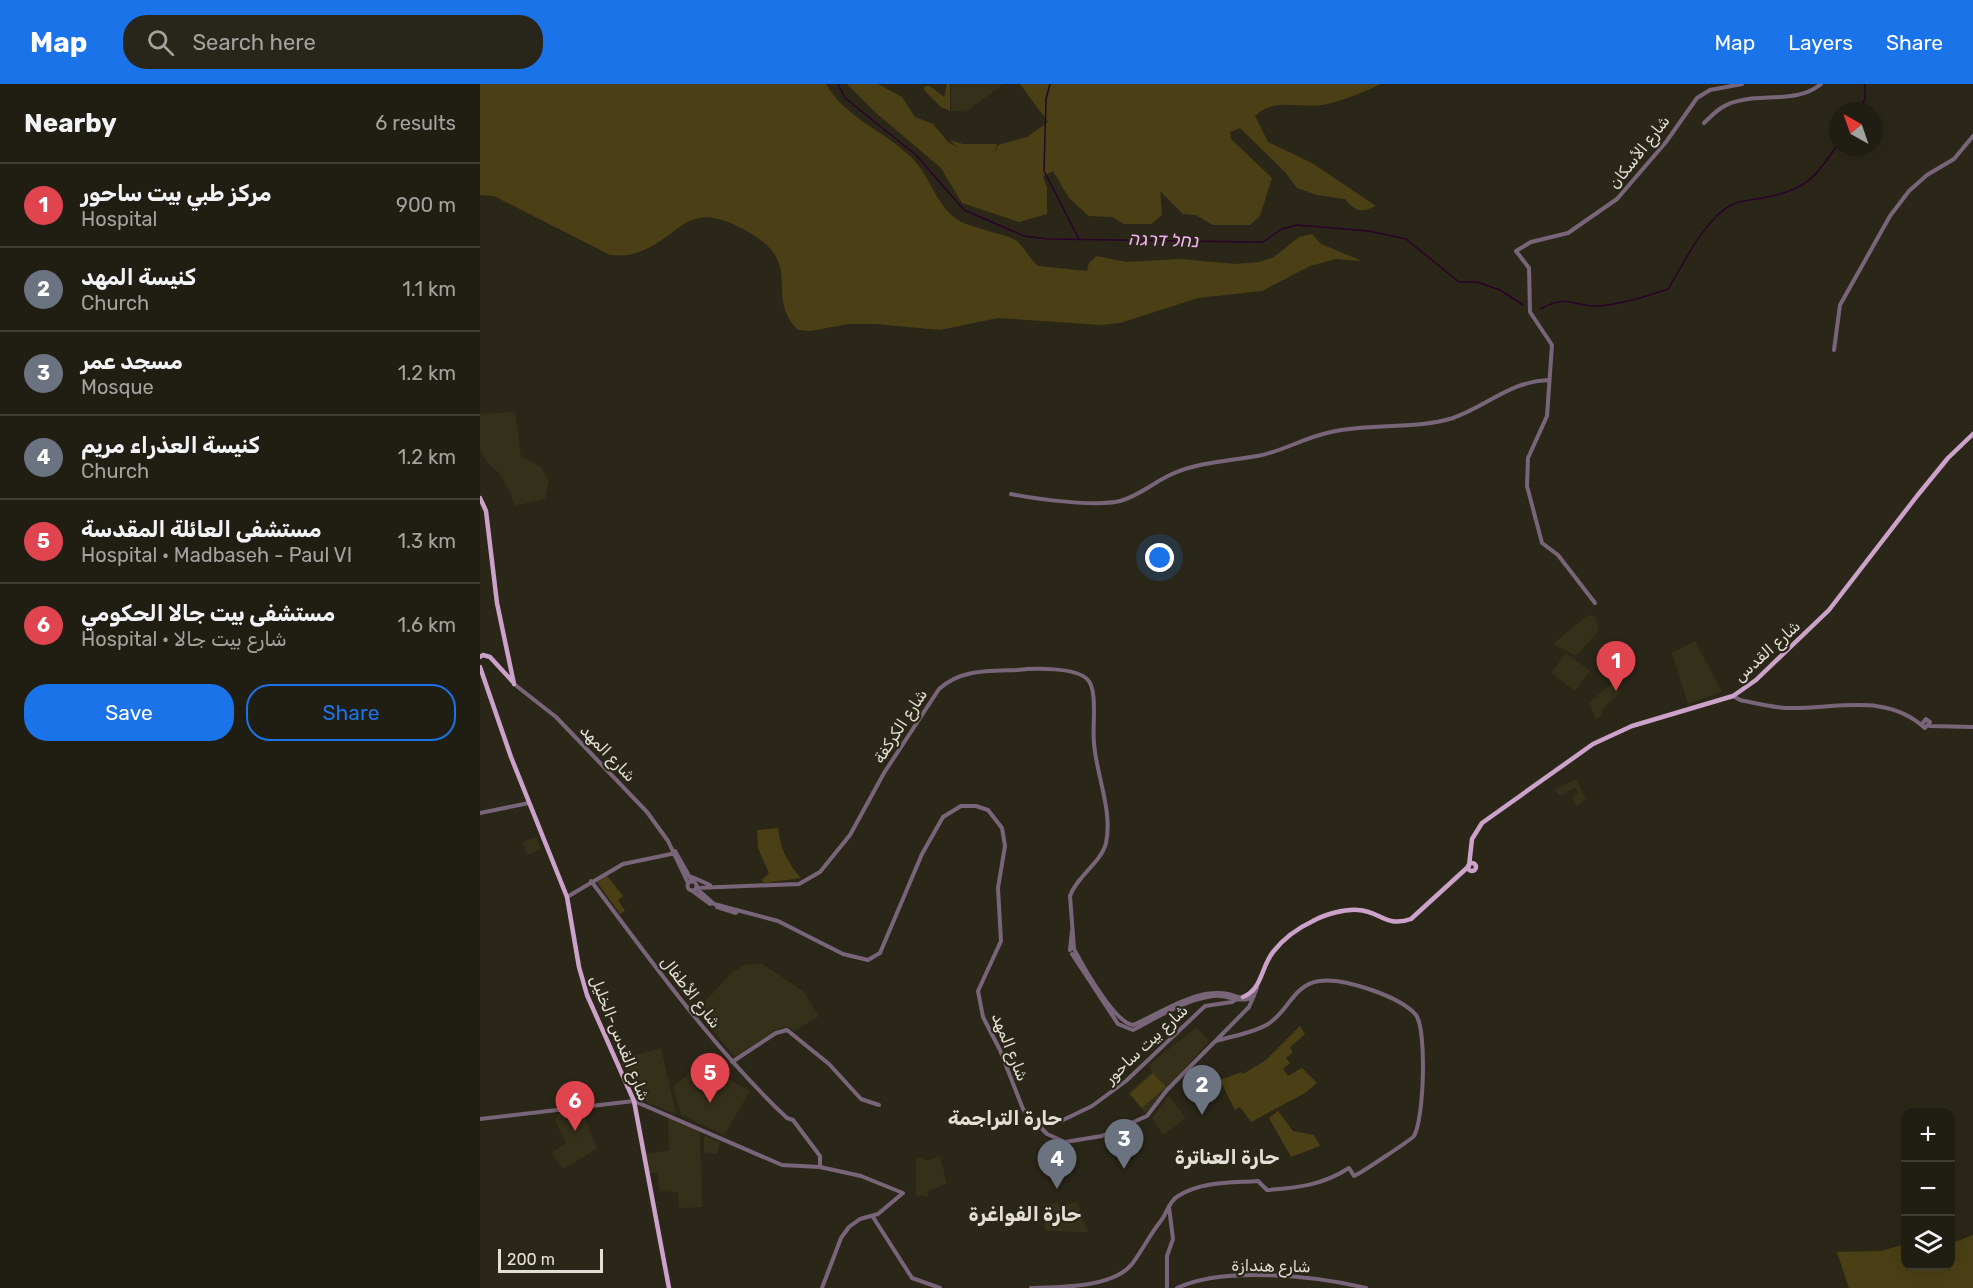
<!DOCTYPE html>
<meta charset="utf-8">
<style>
body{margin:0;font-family:Rubik,Vazirmatn,Heebo,sans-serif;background:#28261b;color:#f1f3f6}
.controls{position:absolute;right:18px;bottom:18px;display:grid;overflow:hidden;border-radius:12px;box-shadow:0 6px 24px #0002}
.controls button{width:54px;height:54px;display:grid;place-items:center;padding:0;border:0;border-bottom:2px solid #3d3b32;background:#201d12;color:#f1f3f6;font:30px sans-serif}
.compass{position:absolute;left:1349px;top:18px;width:54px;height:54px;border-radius:50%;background:#201d12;box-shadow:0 6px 24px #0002;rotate:320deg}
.scale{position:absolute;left:18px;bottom:15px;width:105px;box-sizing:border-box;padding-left:6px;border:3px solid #e2dfd6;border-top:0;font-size:16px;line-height:21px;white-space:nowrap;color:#e2dfd6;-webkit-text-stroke:4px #2b2718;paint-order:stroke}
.you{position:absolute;left:680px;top:474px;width:21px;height:21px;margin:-15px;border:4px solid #fff;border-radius:50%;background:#1a73e8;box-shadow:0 0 0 9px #1a73e833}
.badge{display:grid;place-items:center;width:39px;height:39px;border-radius:50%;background:#1a73e8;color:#fff;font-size:20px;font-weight:700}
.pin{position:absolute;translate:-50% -50px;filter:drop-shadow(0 2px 3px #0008)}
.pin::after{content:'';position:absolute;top:32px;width:21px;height:18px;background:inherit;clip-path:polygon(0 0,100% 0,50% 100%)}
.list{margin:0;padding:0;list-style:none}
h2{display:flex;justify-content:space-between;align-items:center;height:78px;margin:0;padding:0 24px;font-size:26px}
h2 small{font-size:20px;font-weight:400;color:#a2a29f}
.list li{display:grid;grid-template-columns:39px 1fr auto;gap:18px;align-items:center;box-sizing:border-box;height:84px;padding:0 24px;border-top:2px solid #3d3b32}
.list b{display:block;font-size:22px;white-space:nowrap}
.list p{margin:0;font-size:20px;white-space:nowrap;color:#a2a29f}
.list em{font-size:20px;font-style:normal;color:#a2a29f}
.actions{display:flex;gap:12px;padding:18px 24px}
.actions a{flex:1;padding:14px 0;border:2px solid #1a73e8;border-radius:24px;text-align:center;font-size:21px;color:#1a73e8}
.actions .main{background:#1a73e8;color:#fff}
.icon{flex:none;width:33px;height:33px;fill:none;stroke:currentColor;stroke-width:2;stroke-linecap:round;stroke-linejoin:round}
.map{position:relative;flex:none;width:1493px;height:1204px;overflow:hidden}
header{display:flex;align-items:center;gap:36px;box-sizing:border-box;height:84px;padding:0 30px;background:#1a73e8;color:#fff}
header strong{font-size:28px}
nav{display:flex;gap:33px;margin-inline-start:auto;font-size:21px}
.search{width:420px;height:54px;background:#28261b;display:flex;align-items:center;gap:15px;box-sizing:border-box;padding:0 21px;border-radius:24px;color:#a2a29f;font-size:22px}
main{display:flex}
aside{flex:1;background:#201d12}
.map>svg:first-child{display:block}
.built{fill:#35301a}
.green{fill:#4b4015}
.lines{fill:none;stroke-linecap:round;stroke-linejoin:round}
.stream{stroke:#2a032c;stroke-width:1.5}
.minor{stroke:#796579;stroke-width:4}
.major{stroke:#cca2cb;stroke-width:4.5}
.labels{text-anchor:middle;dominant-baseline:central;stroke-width:4.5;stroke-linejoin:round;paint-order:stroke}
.street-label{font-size:16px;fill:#e2dfd6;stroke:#2b2718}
.water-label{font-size:18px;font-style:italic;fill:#f7b2f6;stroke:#2b2718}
.quarter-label{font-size:20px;font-weight:bold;fill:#e2dfd6;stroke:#2b2718}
</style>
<header>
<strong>Map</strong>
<div class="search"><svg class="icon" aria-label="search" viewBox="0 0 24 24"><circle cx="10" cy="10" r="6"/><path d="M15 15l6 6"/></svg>Search here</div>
<nav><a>Map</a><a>Layers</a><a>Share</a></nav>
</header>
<main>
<aside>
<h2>Nearby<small>6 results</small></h2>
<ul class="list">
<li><span class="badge" style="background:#e0444e">1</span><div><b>مركز طبي بيت ساحور</b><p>Hospital</p></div><em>900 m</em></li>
<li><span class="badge" style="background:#6b7280">2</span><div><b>كنيسة المهد</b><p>Church</p></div><em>1.1 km</em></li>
<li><span class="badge" style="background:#6b7280">3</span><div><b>مسجد عمر</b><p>Mosque</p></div><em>1.2 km</em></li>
<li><span class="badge" style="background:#6b7280">4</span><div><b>كنيسة العذراء مريم</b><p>Church</p></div><em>1.2 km</em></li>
<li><span class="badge" style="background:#e0444e">5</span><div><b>مستشفى العائلة المقدسة</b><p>Hospital · Madbaseh - Paul VI</p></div><em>1.3 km</em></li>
<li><span class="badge" style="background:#e0444e">6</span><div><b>مستشفى بيت جالا الحكومي</b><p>Hospital · شارع بيت جالا</p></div><em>1.6 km</em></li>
</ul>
<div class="actions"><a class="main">Save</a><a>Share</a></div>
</aside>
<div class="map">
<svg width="1493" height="1204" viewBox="0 0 1493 1204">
<rect width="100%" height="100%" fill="#2b2718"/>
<!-- built -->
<path class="built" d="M471,0H523L486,28L471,27Z
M35,328L41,372L61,383L69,397L65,415L34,422L30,407L19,389L7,378L0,366V330Z
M1108,531L1115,533L1119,546L1096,572L1073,560Z
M1215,557L1242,608L1208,620L1192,569Z
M1086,569L1110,587L1095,607L1071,589Z
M1134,597L1140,609L1122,625V631L1116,635L1109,619Z
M1096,695L1106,715L1097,722L1092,714L1098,708L1095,703L1080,712L1074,706Z
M56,753L61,765L47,771L42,758Z
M281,879L323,907L339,932L315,947L308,943L299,944L255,973L217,927L250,890L265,881Z
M717,943L729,957L665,1029L648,1009L671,989L670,980Z
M181,964L196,1030L166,1018L157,1011L139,976Z
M237,989L270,1007L244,1051L201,1031L193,1003L208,990L230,1003Z
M689,1011L706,1034L683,1051L672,1034Z
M102,1026L117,1065L83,1085L72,1069L86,1059L75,1036L78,1030Z
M188,1031L220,1044L222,1123L199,1124L198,1108L179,1107L178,1089H168L164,1069L189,1067Z
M224,1051L240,1058L237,1070L224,1068Z
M460,1072L467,1100L449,1106L448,1113L436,1111V1073L448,1076Z
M597,1118L608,1148L565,1147L563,1120L578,1119L579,1123Z"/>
<!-- green -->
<path class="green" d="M0,0H346C364,33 406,48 432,74C450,92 457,123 478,136C492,145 530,150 538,158C545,165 550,175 558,182L607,187L609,179L617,172L646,178L700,175L756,180L780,178L794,173L819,153L832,150L841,160L882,177L856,175L830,182L782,207L718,214L640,239L621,241L518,234L460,246L396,240H368L331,247L318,246C282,210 329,179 263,145C203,113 203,155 153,170C146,172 137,171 130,171L14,112L0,111Z
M367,0H398L422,13L435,33L453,40L468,58L479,64L469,56L483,60H517L513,73L518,61L547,53L568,38L540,0H901C884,8 865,16 847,20C823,26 794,12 775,32L788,58L832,79L896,122C881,129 876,128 865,115L837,111L817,104L805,88L760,44L750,48L751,55L792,94L780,132L770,141H733L716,131L703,130L680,107L682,131L671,140H644L632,133L609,132L589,114L573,87L563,92L567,104V130L539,138L482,119L461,84L395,28Z
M467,0H470V27L461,23L444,6L445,2H450L464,13Z
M298,744C300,764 308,780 321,794L285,799L282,796L289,789L278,764L277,746Z
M127,792L143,812L138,816L145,827L140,830L117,798Z
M820,942L825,950L810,963L813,968L806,974L810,979L803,985L808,992L822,984L837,999L825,1009L771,1038L760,1023L755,1026L740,996L762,988L763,990L786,976Z
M673,989L686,1003L662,1024L650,1010Z
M798,1027L813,1047L834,1051L840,1062L811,1073L789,1034Z
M1493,1151V1204H1369L1357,1168L1401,1167L1425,1160L1426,1182H1470L1471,1157L1472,1159Z"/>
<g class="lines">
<!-- stream -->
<path class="stream" d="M358,0L365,14L436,71L484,126L544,152L568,155L774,158H783L802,145L817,141L889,147L926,155L979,198H997L1020,206L1043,221
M570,0L566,15L564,87L599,155
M1378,27L1385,15V0
M1060,225C1091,209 1090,223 1119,222C1143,220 1165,213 1188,205C1204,179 1224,136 1251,121C1260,116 1274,116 1283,114C1326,106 1334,95 1358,60"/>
<!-- minor -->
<path class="minor" d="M1224,39C1229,34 1235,28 1241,24C1270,5 1314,23 1341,0
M1354,266L1360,221L1410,132L1429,107L1447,91L1474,75L1493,52
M531,410C556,415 615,423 640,417C659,412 674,398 692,390C719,378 749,377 777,372C802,368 825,353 851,348C891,339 934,346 973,334C1007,322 1031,297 1069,296
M1115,519L1078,471L1062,459L1047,402L1048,374L1067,332L1072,261L1050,228L1049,184L1036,167L1051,158L1088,149L1137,115L1186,58L1217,14L1230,6L1262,0
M34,600L76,633L167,728L188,757L208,799
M1253,612L1260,616C1275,619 1290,623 1306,624C1353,626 1405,607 1445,644L1450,638L1446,635L1442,640
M1450,642L1493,643
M0,729L49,719
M195,767L212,797
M212,793L230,801
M111,797C173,879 232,963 307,1034L313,1036L340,1072V1083
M207.5 802a4.5 4.5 0 1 1 9 0a4.5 4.5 0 1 1-9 0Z
M216,804L234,820L298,837L363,870L388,876L400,869L442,770L463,733L481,722H496L508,726L522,744L525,762L518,804L521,857L498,907L503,933L520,966L543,1025L567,1050L585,1058L622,1052L667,1032L687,1006L769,923L777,904
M216,804L319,800L340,788L370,751L404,689L459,605C481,585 509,587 537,586C554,584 597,583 608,596C618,607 612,643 614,659C616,690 633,727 626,759C621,779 597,792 590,812L594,865
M211,806L230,820
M87,813L143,780L196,769
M237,823L256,829
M590,866L592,847
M595,867C604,884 635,939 653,941C684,928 723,898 758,913
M592,870L638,940L653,946C678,933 704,916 733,912C748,910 760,921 774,912
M252,978L296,949L307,946L349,980L381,1015L399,1021
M0,1035L154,1017L302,1081L340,1083L381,1092L423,1109L398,1130L380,1135L369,1143L361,1154L342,1204
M556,1039L568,1040L583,1036L612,1022L646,997L725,922L752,918L760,913
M393,1133L432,1194L460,1204
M551,1204C579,1203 633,1204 652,1180C662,1167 669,1152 680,1138C687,1130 688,1118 698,1112C722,1097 752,1099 778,1097L787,1106C817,1104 843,1101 869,1084L874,1092C881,1089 932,1055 934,1052C944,1035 947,946 936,931C921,913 863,893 839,897C813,901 808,928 788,940C774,949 752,952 736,957
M687,1204V1172L693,1155L689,1123
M697,1204C743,1182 837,1192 886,1204"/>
<!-- major -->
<path class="major" d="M0,414L6,427L17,519L34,600
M0,573L3,571L10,573L33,598
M0,583L31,673L87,813L99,883L107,911L154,1017L189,1204
M988 783a4 4 0 1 1 8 0a4 4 0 1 1-8 0Z
M763,913C782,906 781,883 793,868C803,855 818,844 833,837C845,830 865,825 878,826C900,827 906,844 931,835L989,782L992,755L1002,739L1113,660L1152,642L1253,612L1276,596L1349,526L1437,412L1468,374L1493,350"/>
</g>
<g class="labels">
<!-- street labels -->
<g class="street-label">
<text transform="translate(1159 68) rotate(-52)">شارع الأسكان</text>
<text transform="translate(1287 567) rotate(-42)">شارع القدس</text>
<text transform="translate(420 642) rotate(-57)">شارع الكركفة</text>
<text transform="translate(128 669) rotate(46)">شارع المهد</text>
<text transform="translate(211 908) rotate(52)">شارع الأطفال</text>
<text transform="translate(140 954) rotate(68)">شارع القدس-الخليل</text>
<text transform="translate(666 960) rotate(-43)">شارع بيت ساحور</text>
<text transform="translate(530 963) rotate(68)">شارع المهد</text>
<text transform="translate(791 1182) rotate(1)">شارع هندازة</text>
</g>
<!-- water labels -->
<g class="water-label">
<text transform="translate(684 156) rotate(2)">נחל דרגה</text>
</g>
<!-- quarter labels -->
<g class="quarter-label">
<text x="525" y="1034">حارة التراجمة</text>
<text x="747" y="1073">حارة العناترة</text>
<text x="545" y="1130">حارة الفواغرة</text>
</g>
</g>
</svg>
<div class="controls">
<button>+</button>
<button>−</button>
<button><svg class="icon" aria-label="layers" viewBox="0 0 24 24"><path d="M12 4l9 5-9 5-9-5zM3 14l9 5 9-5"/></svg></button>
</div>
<svg class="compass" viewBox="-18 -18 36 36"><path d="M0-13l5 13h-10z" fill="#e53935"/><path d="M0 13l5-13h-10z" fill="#a2a29f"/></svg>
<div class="scale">200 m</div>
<div class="you"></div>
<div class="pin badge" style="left:1136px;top:607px;background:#e0444e">1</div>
<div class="pin badge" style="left:722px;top:1031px;background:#6b7280">2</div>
<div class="pin badge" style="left:644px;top:1085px;background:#6b7280">3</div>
<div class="pin badge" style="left:577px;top:1105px;background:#6b7280">4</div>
<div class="pin badge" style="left:230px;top:1019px;background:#e0444e">5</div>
<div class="pin badge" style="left:95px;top:1047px;background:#e0444e">6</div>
</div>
</main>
